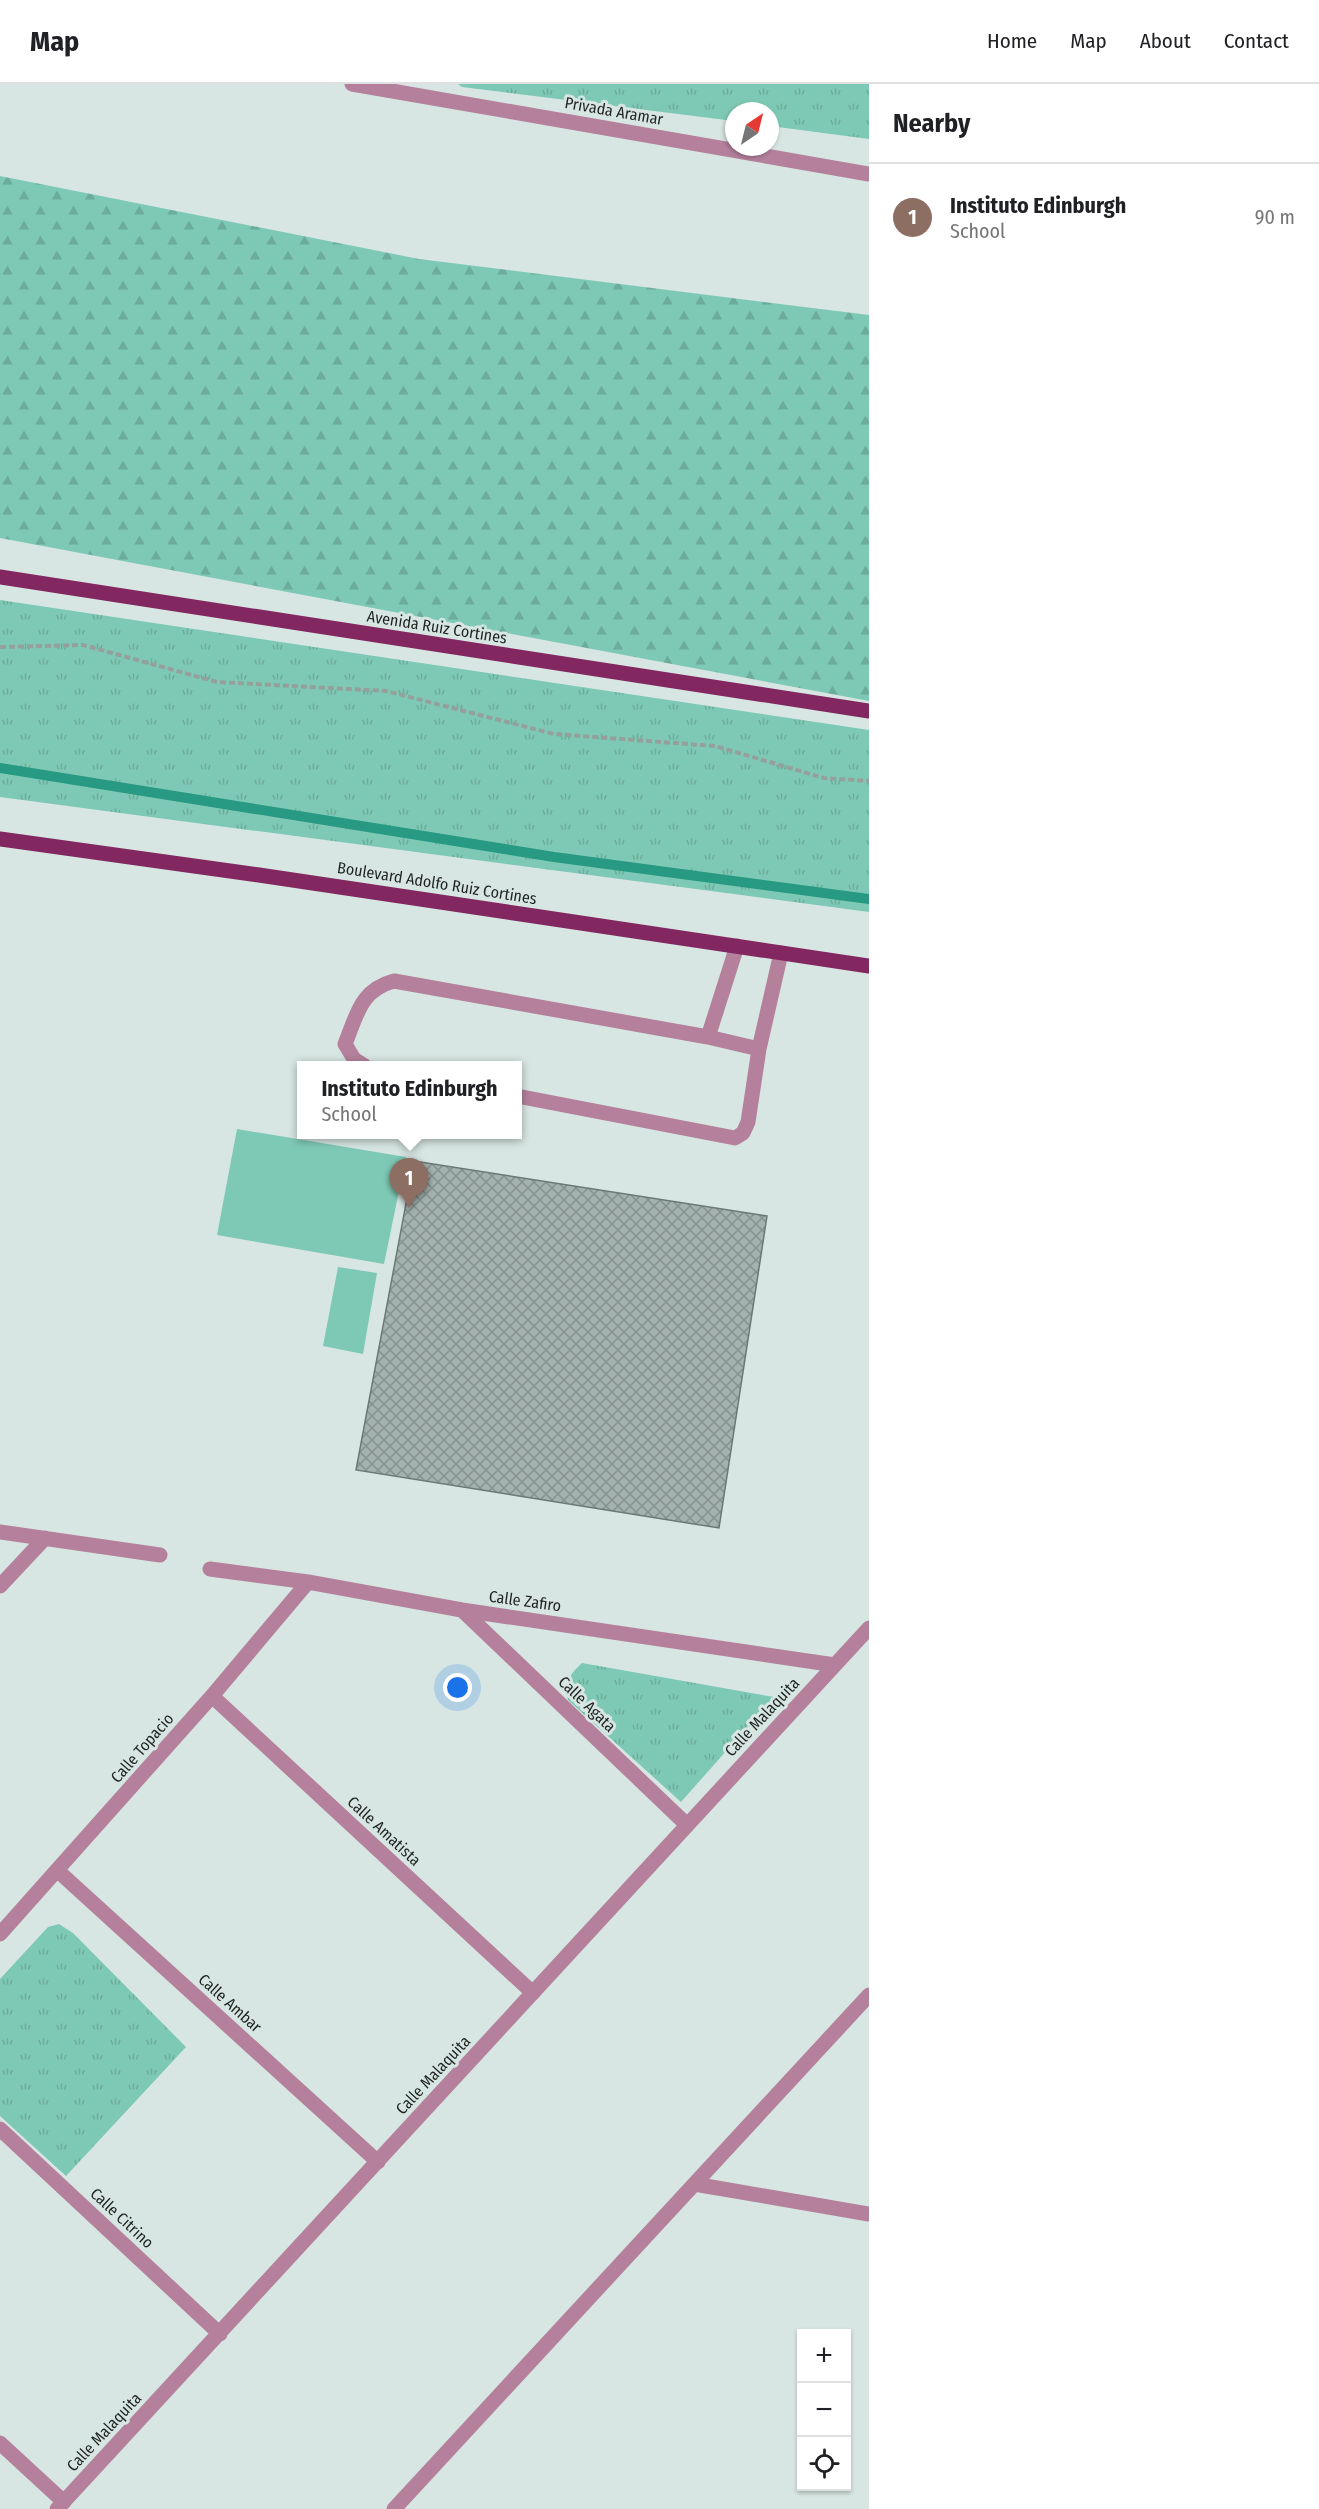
<!DOCTYPE html>
<meta charset="utf-8">
<style>
body{margin:0;font-family:"Fira Sans Condensed",sans-serif;background:#f2f2f2;color:#202124}
.controls{position:absolute;right:18px;bottom:18px;display:grid;overflow:hidden;border-radius:0px;box-shadow:0 2px 4px #0004}
.controls button{width:54px;height:54px;display:grid;place-items:center;padding:0;border:0;border-bottom:2px solid #e0e0e0;background:#fff;color:#202124;font:30px sans-serif}
.compass{position:absolute;left:725px;top:18px;width:54px;height:54px;border-radius:50%;background:#fff;box-shadow:0 2px 4px #0004;rotate:35deg}
.you{position:absolute;left:458px;top:1604px;width:21px;height:21px;margin:-15px;border:4px solid #fff;border-radius:50%;background:#1a73e8;box-shadow:0 0 0 9px #1a73e833}
.badge{display:grid;place-items:center;width:39px;height:39px;border-radius:50%;background:#ea580c;color:#fff;font-size:20px;font-weight:700}
.pin{position:absolute;translate:-50% -50px;filter:drop-shadow(0 2px 3px #0008)}
.pin::after{content:'';position:absolute;top:32px;width:21px;height:18px;background:inherit;clip-path:polygon(0 0,100% 0,50% 100%)}
.popup{position:absolute;left:297px;top:977px;width:225px;height:78px;box-sizing:border-box;display:grid;place-content:center;border-radius:0px;background:#fff;filter:drop-shadow(0 2px 4px #0005);font-size:20px;white-space:nowrap;color:#757577}
.popup b{font-size:22px;color:#202124}
.popup::after{content:'';position:absolute;left:50%;top:100%;margin-left:-12px;border:12px solid transparent;border-top-color:#fff}
.list{margin:0;padding:0;list-style:none}
h2{display:flex;justify-content:space-between;align-items:center;height:78px;margin:0;padding:0 24px;font-size:26px}
h2 small{font-size:20px;font-weight:400;color:#757577}
.list li{display:grid;grid-template-columns:39px 1fr auto;gap:18px;align-items:center;box-sizing:border-box;height:108px;padding:0 24px;border-top:2px solid #e0e0e0}
.list b{display:block;font-size:22px;white-space:nowrap}
.list p{margin:0;font-size:20px;white-space:nowrap;color:#757577}
.list em{font-size:20px;font-style:normal;color:#757577}
.icon{flex:none;width:33px;height:33px;fill:none;stroke:currentColor;stroke-width:2;stroke-linecap:round;stroke-linejoin:round}
.map{position:relative;flex:none;width:869px;height:2425px;overflow:hidden}
header{display:flex;align-items:center;gap:36px;box-sizing:border-box;height:84px;padding:0 30px;background:#fff;border-bottom:2px solid #e0e0e0}
header strong{font-size:28px}
nav{display:flex;gap:33px;margin-inline-start:auto;font-size:21px}
main{display:flex}
aside{flex:1;background:#fff}
.map>svg:first-child{display:block}
.grass{fill:url(#grass-tufts)}
.forest{fill:url(#forest-firs)}
.pitch{fill:#7ec9b5}
.lines{fill:none;stroke-linecap:round;stroke-linejoin:round}
.stream{stroke:#289a83;stroke-width:10}
.building{fill:url(#building-cross-hatch);stroke:#6b7975;stroke-width:1.5}
.path{stroke:#95a09d;stroke-width:4;stroke-dasharray:6 3;stroke-linecap:butt}
.minor{stroke:#b4809c;stroke-width:15}
.major{stroke:#832761;stroke-width:15}
.labels{text-anchor:middle;dominant-baseline:central;stroke-width:6;stroke-linejoin:round;paint-order:stroke}
.street-label{font-size:16px;fill:#1f2423;stroke:#d7e6e2}
</style>
<header>
<strong>Map</strong>
<nav><a>Home</a><a>Map</a><a>About</a><a>Contact</a></nav>
</header>
<main>
<div class="map">
<svg width="869" height="2425" viewBox="0 0 869 2425">
<defs>
<pattern id="grass-tufts" width="24" height="20" patternUnits="userSpaceOnUse" patternTransform="scale(1.5)"><rect width="24" height="20" fill="#7ec9b5"/><path d="M3 7l-1-3M5 7V3M7 7l1-3M15 17l-1-3M17 17v-4M19 17l1-3" fill="none" stroke="#6cac9b"/></pattern>
<pattern id="forest-firs" width="22" height="20" patternUnits="userSpaceOnUse" patternTransform="scale(1.5)"><rect width="22" height="20" fill="#7ec9b5"/><path d="M5 1l3.5 6h-7zM16 11l3.5 6h-7z" fill="#6cac9b"/></pattern>
<pattern id="building-cross-hatch" width="8" height="8" patternUnits="userSpaceOnUse" patternTransform="scale(1.5)"><rect width="8" height="8" fill="#a3b2ae"/><path d="M0 0l8 8M0 8l8-8" fill="none" stroke="#84918d"/></pattern>
</defs>
<rect width="100%" height="100%" fill="#d7e6e2"/>
<!-- grass -->
<path class="grass" d="M458,0H869V55L770,42V27H734V37L462,3Z
M0,516L869,646V828L0,713Z
M582,1579L774,1613L681,1718L568,1616C564,1599 569,1591 582,1579Z
M59,1840L73,1849L186,1963L66,2092L0,2032V1895L48,1843Z"/>
<!-- forest -->
<path class="forest" d="M0,92L419,175L869,231V617L0,454Z"/>
<!-- pitch -->
<path class="pitch" d="M237,1045L406,1073L384,1180L217,1151Z
M338,1183L377,1189L363,1270L323,1262Z"/>
<g class="lines">
<!-- stream -->
<path class="stream" d="M0,684L554,773L869,815"/>
</g>
<!-- building -->
<path class="building" d="M414,1077L767,1132L719,1444L356,1386Z"/>
<g class="lines">
<!-- path -->
<path class="path" d="M0,563L83,561L217,598L386,607L554,650L715,662L824,694L869,697"/>
<!-- minor -->
<path class="minor" d="M352,0L869,90
M708,953L759,965
M365,982L354,975L345,960C357,931 360,906 394,897L708,953L737,862
M517,1012L735,1054L743,1049L748,1038L759,965L781,869
M0,1448L160,1471
M210,1485L308,1498L462,1526L835,1581
M0,1502L45,1454
M462,1526L686,1740
M212,1612L533,1909
M58,1787L378,2078
M0,1850L212,1612L308,1498
M0,2045L220,2250
M694,2100L869,2130
M0,2359L64,2418
M57,2425L869,1544
M394,2425L869,1911"/>
<!-- major -->
<path class="major" d="M0,493L869,627
M0,755L259,791L869,882"/>
</g>
<g class="labels">
<!-- street labels -->
<g class="street-label">
<text transform="translate(614 27) rotate(10)">Privada Aramar</text>
<text transform="translate(437 543) rotate(9)">Avenida Ruiz Cortines</text>
<text transform="translate(437 799) rotate(9)">Boulevard Adolfo Ruiz Cortines</text>
<text transform="translate(525 1517) rotate(8)">Calle Zafiro</text>
<text transform="translate(587 1620) rotate(44)">Calle Agata</text>
<text transform="translate(762 1633) rotate(-47)">Calle Malaquita</text>
<text transform="translate(142 1664) rotate(-49)">Calle Topacio</text>
<text transform="translate(384 1747) rotate(43)">Calle Amatista</text>
<text transform="translate(230 1919) rotate(42)">Calle Ambar</text>
<text transform="translate(433 1991) rotate(-47)">Calle Malaquita</text>
<text transform="translate(122 2134) rotate(43)">Calle Citrino</text>
<text transform="translate(104 2348) rotate(-47)">Calle Malaquita</text>
</g>
</g>
</svg>
<div class="controls">
<button>+</button>
<button>−</button>
<button><svg class="icon" aria-label="locate" viewBox="0 0 24 24"><circle cx="12" cy="12" r="6"/><path d="M12 2v4M12 18v4M2 12h4M18 12h4"/></svg></button>
</div>
<svg class="compass" viewBox="-18 -18 36 36"><path d="M0-13l5 13h-10z" fill="#e53935"/><path d="M0 13l5-13h-10z" fill="#757577"/></svg>
<div class="you"></div>
<div class="pin badge" style="left:409px;top:1124px;background:#8d6e63">1</div>
<div class="popup"><b>Instituto Edinburgh</b>School</div>
</div>
<aside>
<h2>Nearby<small></small></h2>
<ul class="list">
<li><span class="badge" style="background:#8d6e63">1</span><div><b>Instituto Edinburgh</b><p>School</p></div><em>90 m</em></li>
</ul>
</aside>
</main>
